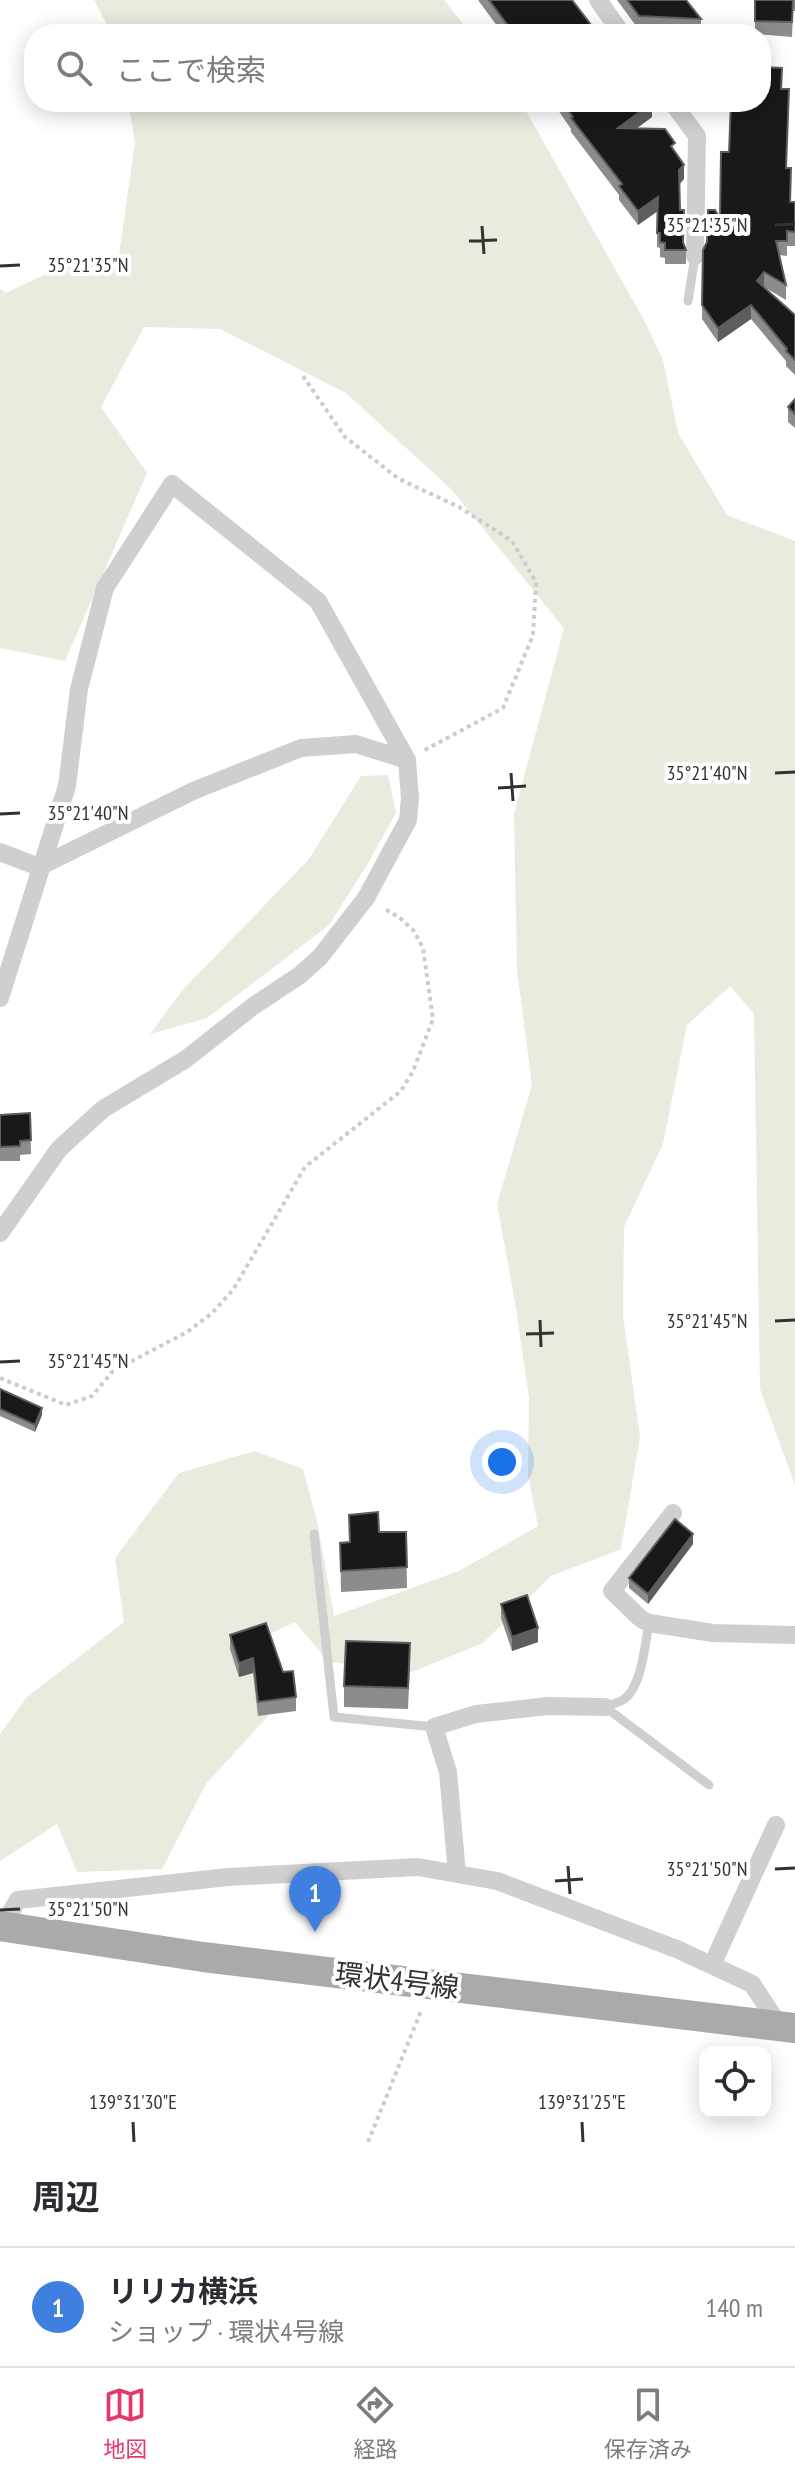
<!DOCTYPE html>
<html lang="ja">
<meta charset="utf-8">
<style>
body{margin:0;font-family:"PT Sans Narrow","Noto Sans JP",sans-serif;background:#f2f2f3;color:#2b2b33}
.controls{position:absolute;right:24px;bottom:24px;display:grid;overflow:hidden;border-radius:16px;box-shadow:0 4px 20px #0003}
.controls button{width:72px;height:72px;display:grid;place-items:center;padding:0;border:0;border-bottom:2px solid #e1e1e2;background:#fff;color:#2b2b33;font:40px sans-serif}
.you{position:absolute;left:502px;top:1462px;width:28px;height:28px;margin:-20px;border:6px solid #fff;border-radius:50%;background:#1a73e8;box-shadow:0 0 0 12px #1a73e833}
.badge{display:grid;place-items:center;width:52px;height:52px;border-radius:50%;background:#e73668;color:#fff;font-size:26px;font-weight:700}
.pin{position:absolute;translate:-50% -66px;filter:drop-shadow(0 2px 4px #0008)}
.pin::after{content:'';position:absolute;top:42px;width:28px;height:24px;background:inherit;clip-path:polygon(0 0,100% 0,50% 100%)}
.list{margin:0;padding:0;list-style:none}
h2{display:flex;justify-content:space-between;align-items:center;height:104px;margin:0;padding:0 32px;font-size:34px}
h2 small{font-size:26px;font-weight:400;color:#7c7c81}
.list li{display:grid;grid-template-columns:52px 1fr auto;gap:24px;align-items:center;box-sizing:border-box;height:120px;padding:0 32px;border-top:2px solid #e1e1e2}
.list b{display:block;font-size:30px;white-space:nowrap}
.list p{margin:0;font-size:26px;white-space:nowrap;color:#7c7c81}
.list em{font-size:26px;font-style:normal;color:#7c7c81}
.icon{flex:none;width:44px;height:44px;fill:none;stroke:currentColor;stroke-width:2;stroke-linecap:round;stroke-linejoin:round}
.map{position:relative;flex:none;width:795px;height:2142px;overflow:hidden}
.search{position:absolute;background:#fff;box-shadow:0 4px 20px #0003;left:24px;right:24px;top:24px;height:88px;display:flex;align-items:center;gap:20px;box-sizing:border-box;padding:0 28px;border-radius:32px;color:#7c7c81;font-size:30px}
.sheet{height:224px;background:#fff}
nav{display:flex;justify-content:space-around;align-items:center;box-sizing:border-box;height:112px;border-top:2px solid #e1e1e2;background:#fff;font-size:22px;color:#7c7c81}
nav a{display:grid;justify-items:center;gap:4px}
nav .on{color:#e73668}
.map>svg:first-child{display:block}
.green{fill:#e8ebde}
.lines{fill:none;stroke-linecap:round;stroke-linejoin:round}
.path{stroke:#ccc;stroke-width:4;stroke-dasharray:4 4;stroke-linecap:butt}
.lane{stroke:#cfcfcf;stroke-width:9}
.street{stroke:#cfcfcf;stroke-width:18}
.primary{stroke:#aaa;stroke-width:30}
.wall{fill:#8c8c8c}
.shaded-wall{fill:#5e5e5e}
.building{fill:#191919;stroke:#5e5e5e;stroke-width:2}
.ticks{fill:none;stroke:#323232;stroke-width:3}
.labels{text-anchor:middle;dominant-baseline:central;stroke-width:8;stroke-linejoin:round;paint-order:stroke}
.street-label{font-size:28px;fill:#323232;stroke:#fff}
.ticks-label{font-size:20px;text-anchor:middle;fill:#323232;stroke:#fff;stroke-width:8;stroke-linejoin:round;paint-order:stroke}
</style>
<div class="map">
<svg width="795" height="2142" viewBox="0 0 795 2142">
<rect width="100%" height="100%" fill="#fff"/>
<!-- green -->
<path class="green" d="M94,0H444L471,34H112Z
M128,102H521L644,320L663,360L678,433L727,515L795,541V1485L760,1389L754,1014L730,986L687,1025L663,1144L624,1227L623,1316L640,1437L621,1549L551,1576L483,1643L412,1672L329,1662L295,1622L246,1645L268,1716L206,1784L162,1869L77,1872L57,1824L0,1861V1734L27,1697L124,1622L115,1558L179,1473L255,1451L303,1469L318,1526L334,1616L459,1571L538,1526L528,1475L529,1398L515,1302L497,1204L532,1085L517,970L514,814L564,628L451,489L346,393L220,329L144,327L101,407L147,473L65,661L0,648V289L6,293L58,268L118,262L135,142Z
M388,775L396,813L367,865L329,925L207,1018L150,1034L181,992L309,859L361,776Z"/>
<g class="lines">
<!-- path -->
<path class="path" d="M303,376L345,437L399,479L459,507L512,541L536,582L533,635L503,708L423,751
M0,1378L66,1405L92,1396L113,1371L187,1332L211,1314L233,1290L305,1167L401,1091L413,1071L433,1019L423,948L414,931L400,918L385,909
M368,2142L421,2011"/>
<!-- lane -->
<path class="lane" d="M688,301L695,256
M314,1534L334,1717L434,1727
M605,1707L709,1785
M605,1707C611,1704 618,1703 623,1700C642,1688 645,1643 649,1623"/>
<!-- street -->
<path class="street" d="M598,0L622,34
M672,102L697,136L695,256
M0,852L39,867L193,791L301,748L356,744L407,760
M0,998L67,786L79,689L105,588L172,484L318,601L407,760L410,798L408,820L366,898L320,957L300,975L252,1007L186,1059L103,1109L59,1149L0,1233
M673,1513L612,1591L641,1619L649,1623L713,1633L795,1635
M457,1874L448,1772L434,1727L476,1714L548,1706L605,1707
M0,1930L18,1900L228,1877L418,1867L497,1881L679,1950L752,1984L779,2025
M712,1965L776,1825"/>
<!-- primary -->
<path class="primary" d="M0,1926L203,1957L795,2028"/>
</g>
<!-- wall -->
<path class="wall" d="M478,0H572L598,34H503Z
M617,0H686L701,19V33L656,31L649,32V30H639Z
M755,0H795V11H793L792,37L755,34Z
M781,89L789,103L786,168L790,202H795V246H787V256L779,255L786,285V300L764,287L795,315V375L786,366V361L751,319L718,342L702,319L703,250L720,218L729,152L730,111L695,102H761Z
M558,102H652V117L637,128L675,151L684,179L679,184L680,210L683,242L686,250V264H665V258L660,257V248L657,247V211L638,225L619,200V195L571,132V129L558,110Z
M795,399V428L788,422V407Z
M30,1113L31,1154L20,1155V1161H0V1115Z
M0,1389L42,1415L35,1432L0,1416Z
M349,1515L379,1532H406L407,1588L341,1592L340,1543L349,1542Z
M693,1544L648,1604L629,1588V1578Z
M501,1604L538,1642L512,1651L501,1618Z
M230,1635L283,1672L296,1697V1711L258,1716L253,1673L239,1677L230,1649Z
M410,1664L408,1709L344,1707V1686Z"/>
<!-- shaded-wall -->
<path class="shaded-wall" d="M652,103V117L618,142V128Z
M684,165V179L679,185V170Z
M658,197V211L638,225V211Z
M764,272V287L757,281Z
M751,305V319L718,342V328Z
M42,1408V1415L35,1432V1425Z
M693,1534V1544L648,1604V1594Z
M538,1628V1642L512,1651V1637Z
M253,1658V1673L239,1677V1663Z"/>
<!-- building -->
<path class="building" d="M489,0H572L598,34H514Z
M627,0H686L701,19L639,16Z
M755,0H793L792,22L755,21Z
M649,28L667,34H646L651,31Z
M761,67L782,68L781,89H789L786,168H791L790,202H795V232L787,231V241H776L786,285L764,272L757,281L795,315V360L786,351L787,349L751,305L718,328L702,305L703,250L707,242L708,210H715L720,218L721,152H729L731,102H761Z
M562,102H652V103L618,128L665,129L675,143L671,146L684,165L679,170L680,210H684L683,242L686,250H665V243L660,242V233H657L658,197L638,211L619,186L622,184L571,118L573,117Z
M795,399V414L788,407Z
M30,1113L31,1140L20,1141V1146L0,1147V1115Z
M0,1389L42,1408L35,1425L0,1409Z
M378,1512L379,1532H406L407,1567L341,1571L340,1543L350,1542L349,1515Z
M675,1519L693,1534L648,1594L629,1578Z
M527,1595L538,1628L512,1637L501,1604Z
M266,1623L283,1672L293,1671L296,1697L258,1702L253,1658L239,1663L230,1635Z
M346,1641L410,1643L408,1688L344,1686Z"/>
<!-- ticks -->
<path class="ticks" d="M775,225L795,224M482,226L484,254M469,241L497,240M0,266L20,265M511,773L513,801M775,773L795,772M498,788L526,786M0,814L20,813M540,1320L541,1347M775,1321L795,1320M526,1334L554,1333M0,1362L20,1361M568,1866L570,1894M775,1869L795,1868M555,1881L583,1879M0,1910L20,1909M133,2122L134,2142M582,2122L583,2142"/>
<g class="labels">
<!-- street labels -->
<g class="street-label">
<text transform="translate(397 1980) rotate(7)">環状4号線</text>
</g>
</g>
<g class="ticks-label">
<text x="707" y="232">35°21'35"N</text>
<text x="88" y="272">35°21'35"N</text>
<text x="707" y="780">35°21'40"N</text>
<text x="88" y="820">35°21'40"N</text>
<text x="707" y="1328">35°21'45"N</text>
<text x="88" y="1368">35°21'45"N</text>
<text x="707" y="1876">35°21'50"N</text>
<text x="88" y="1916">35°21'50"N</text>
<text x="133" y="2109">139°31'30"E</text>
<text x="582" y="2109">139°31'25"E</text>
</g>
</svg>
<div class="controls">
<button><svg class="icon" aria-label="locate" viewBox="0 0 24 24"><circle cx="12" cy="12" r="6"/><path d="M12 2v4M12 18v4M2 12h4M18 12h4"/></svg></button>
</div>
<div class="you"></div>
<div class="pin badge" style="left:315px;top:1932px;background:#3f7fe0">1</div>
<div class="search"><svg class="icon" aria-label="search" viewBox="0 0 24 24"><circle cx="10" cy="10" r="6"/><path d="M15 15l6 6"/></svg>ここで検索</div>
</div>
<section class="sheet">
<h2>周辺<small></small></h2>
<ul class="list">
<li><span class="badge" style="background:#3f7fe0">1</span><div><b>リリカ横浜</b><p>ショップ · 環状4号線</p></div><em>140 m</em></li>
</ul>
</section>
<nav>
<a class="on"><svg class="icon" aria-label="map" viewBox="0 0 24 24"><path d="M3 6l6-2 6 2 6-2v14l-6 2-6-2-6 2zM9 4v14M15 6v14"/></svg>地図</a>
<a><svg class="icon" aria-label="directions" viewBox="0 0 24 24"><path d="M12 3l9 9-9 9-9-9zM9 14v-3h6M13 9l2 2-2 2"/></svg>経路</a>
<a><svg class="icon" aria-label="saved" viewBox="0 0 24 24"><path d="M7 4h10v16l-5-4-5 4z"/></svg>保存済み</a>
</nav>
